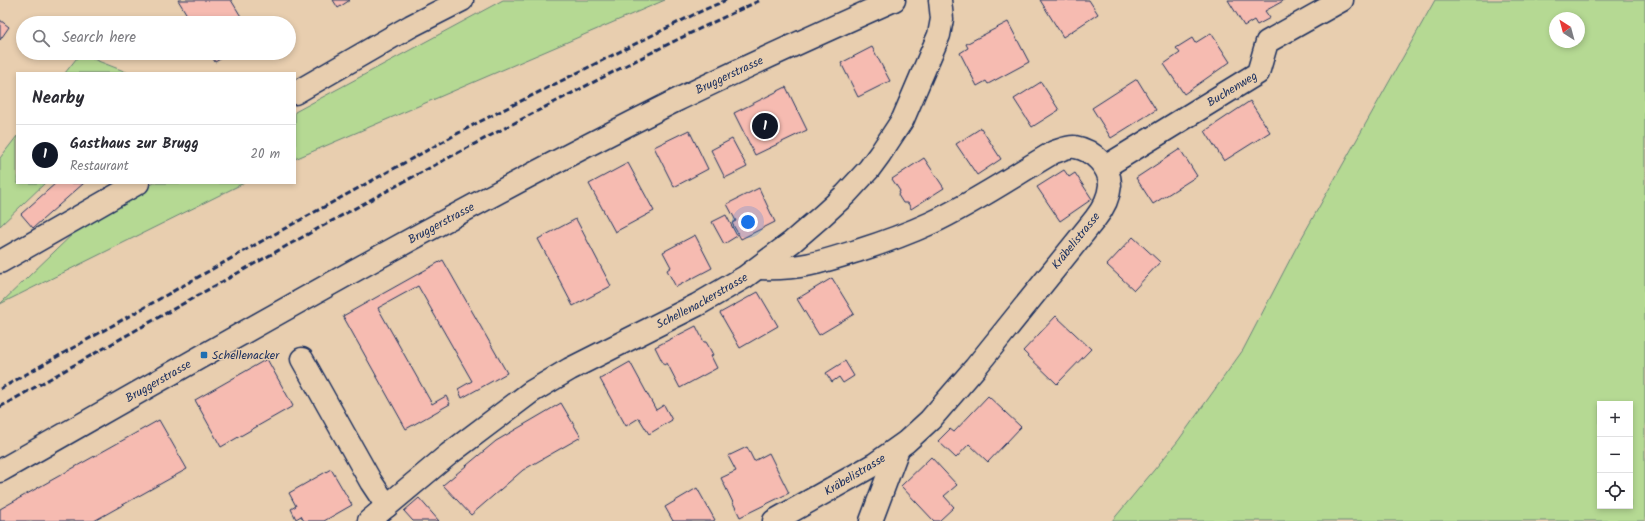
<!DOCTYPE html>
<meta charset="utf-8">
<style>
body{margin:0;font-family:Kalam,sans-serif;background:#f7f7f7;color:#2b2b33}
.controls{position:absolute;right:12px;bottom:12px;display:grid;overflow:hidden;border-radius:0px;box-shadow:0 2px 6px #0003}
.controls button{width:36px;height:36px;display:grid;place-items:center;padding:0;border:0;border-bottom:1px solid #e1e1e2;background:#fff;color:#2b2b33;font:20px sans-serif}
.compass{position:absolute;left:1549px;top:12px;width:36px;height:36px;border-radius:50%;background:#fff;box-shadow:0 2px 6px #0003;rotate:324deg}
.you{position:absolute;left:748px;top:222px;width:14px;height:14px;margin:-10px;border:3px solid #fff;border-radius:50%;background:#1a73e8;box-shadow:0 0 0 6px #1a73e833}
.badge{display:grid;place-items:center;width:26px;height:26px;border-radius:50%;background:#111827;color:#fff;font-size:13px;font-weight:700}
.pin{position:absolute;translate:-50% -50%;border:2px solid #fff;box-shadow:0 1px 4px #0006}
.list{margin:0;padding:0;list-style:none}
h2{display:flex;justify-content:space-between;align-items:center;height:52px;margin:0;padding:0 16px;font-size:17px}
h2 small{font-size:13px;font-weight:400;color:#7c7c81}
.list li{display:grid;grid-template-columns:26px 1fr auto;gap:12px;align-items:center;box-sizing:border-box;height:60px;padding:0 16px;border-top:1px solid #e1e1e2}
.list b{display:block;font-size:15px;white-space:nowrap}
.list p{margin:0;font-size:13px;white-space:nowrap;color:#7c7c81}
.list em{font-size:13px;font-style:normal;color:#7c7c81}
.icon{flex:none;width:22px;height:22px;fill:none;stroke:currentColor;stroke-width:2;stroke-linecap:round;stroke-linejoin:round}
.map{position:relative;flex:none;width:1645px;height:521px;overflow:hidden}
.search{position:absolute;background:#fff;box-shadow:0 2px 6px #0003;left:16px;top:16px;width:280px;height:44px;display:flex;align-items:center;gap:10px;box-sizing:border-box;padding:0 14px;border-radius:22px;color:#7c7c81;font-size:15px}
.panel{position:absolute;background:#fff;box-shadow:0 2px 6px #0003;left:16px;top:72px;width:280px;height:112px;border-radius:0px}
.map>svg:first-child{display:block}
.green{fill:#b5d993;stroke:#688478;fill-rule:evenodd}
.building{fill:#f6bbb1;stroke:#1b2f5e}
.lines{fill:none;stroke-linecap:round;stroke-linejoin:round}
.minor-casing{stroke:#1b2f5e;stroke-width:25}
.major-casing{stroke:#1b2f5e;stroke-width:25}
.minor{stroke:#e8ceaf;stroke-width:22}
.major{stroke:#e8ceaf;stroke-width:22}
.rail{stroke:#1b2f5e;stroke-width:3;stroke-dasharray:6 3;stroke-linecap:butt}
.poi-dot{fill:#1f6fb2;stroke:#e8ceaf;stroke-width:1.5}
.labels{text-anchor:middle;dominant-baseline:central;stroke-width:3;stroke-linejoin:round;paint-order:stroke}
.street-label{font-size:12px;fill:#1b2f5e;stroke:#e8ceaf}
.poi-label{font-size:12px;fill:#1b2f5e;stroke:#e8ceaf;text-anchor:start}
</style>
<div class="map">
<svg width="1645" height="521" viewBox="0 0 1645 521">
<rect width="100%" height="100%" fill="#e8ceaf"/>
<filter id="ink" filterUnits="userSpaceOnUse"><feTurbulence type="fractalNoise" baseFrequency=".025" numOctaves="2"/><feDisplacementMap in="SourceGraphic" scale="8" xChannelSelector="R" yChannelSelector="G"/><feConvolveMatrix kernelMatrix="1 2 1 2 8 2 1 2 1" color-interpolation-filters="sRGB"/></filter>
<g filter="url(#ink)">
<!-- green -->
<path class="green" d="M503,0H665L295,159V112Z
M1435,0H1645V521H1112L1178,441L1243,350L1296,248ZM1555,18H1579V42H1555ZM1600,404H1630V506H1600Z
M80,54L129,73H65Z
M17,136V183H45L0,226V158Z
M154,183H244L0,304L81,226Z"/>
<!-- building -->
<path class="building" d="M178,0H231L245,23H192Z
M333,0H350L338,8Z
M1040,0H1089L1098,14L1063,37Z
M1228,0H1283V1L1265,11L1270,18L1257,25L1254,20L1244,26Z
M0,20L9,27L0,40Z
M1008,22L1029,62L988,84L986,81L977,86L960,53L968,48L966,44Z
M1211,33L1230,62L1184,94L1164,64L1180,53L1176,48L1192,38L1195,43Z
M872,47L890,81L858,97L841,63Z
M210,53H231L215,62Z
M1137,79L1156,110L1111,138L1092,108Z
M1041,82L1059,110L1032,127L1014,99Z
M786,87L807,130L755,155L734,113Z
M1250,101L1270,132L1224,161L1205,131Z
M981,128L1001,159L977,175L956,144Z
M689,130L708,169L674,187L654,147Z
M732,139L747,167L725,178L711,150Z
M1180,149L1197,176L1153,204L1136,178Z
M924,158L944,188L911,209L908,203H903L898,195L900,191L892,179Z
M628,163L654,211L615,232L589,184Z
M1064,170L1069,177L1075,173L1092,199L1060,221L1037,187Z
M56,183H84L33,228L21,214Z
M759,188L775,222L741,239L732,223L736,221L727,204Z
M726,215L737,236L724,244L712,222Z
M576,219L611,286L573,306L538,239Z
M695,235L712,268L676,287L667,270L671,267L663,252Z
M1133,237L1160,262L1134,290L1107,265Z
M443,260L507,373L462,398L458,389L472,381L418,286L378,308L432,404L446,396L450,404L406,429L343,316Z
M832,278L854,314L819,335L797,299Z
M758,292L778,326L740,348L720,313Z
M1056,316L1091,349L1057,384L1023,351Z
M696,326L704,342H706L709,347L713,355L711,356L717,368L680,388L667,363L664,365L655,347Z
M267,359L293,406L221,447L195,400Z
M845,361L854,376L843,383L839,377L832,382L826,373Z
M630,362L656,410L664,405L672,420L649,434L639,418L626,426L600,379Z
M988,396L1021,427L988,462L969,444L956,458L938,441L950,429L954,432Z
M561,403L581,437L523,470L471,515L443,485L496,441Z
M159,420L187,469L94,521H0V509Z
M747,447L754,461L769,453L789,493L740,517L721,478L736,471L728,456Z
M931,457L957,485L944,496L954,507L939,521H934L901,486Z
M331,469L352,505L324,521H304L301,516L296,519L291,509L296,506L289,493Z
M697,488L715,520L713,521H673L665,507Z
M419,498L439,521H413L404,511Z"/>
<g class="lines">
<!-- minor casing -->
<g class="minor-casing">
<g id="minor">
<path d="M295,93L411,26L462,0"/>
<path id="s1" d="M1105,167L1258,73L1267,42L1342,0"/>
<path d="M0,262L138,183"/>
<path d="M760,268C797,270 822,262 857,251C882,243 907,234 931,223C974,203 1013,176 1054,152C1061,150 1068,146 1075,147C1093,150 1110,167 1110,185C1109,198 1103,209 1095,219L975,368L930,420L906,442L875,464L774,521"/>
<path d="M302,359L371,482L387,506"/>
<path id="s2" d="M369,521L449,454L531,392L570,369L697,305L745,277L792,242L822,216L846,194L869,169L880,154L903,119L939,35L942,19L940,0"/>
<path d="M871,521L898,449"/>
</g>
</g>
<!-- major casing -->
<g class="major-casing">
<g id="major">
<path id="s3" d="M0,471C222,345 444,216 673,102C746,66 820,33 894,0"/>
</g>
</g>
<!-- minor -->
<use href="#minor" class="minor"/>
<!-- major -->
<use href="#major" class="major"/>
<!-- rail -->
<path class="rail" d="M0,389L262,241L475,124L693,15L726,0
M0,407C182,304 365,200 551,104C621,68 690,32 761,0"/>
</g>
</g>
<!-- markers -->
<rect class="poi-dot" x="200" y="351" width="8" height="8" rx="2"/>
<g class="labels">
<!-- street labels -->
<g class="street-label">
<text stroke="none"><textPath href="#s3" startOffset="830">Bruggerstrasse</textPath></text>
<text stroke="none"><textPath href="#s1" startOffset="149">Buchenweg</textPath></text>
<text stroke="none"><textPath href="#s3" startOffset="506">Bruggerstrasse</textPath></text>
<text transform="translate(1076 241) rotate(-51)">Kräbelistrasse</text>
<text stroke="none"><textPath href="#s2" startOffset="401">Schellenackerstrasse</textPath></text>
<text stroke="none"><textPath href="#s3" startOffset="182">Bruggerstrasse</textPath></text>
<text transform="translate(855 475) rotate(-31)">Kräbelistrasse</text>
</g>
<!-- poi labels -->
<g class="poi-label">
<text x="212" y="355">Schellenacker</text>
</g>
</g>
</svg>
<div class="controls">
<button>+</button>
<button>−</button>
<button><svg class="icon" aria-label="locate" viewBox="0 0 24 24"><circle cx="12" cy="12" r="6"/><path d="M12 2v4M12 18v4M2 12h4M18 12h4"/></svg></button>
</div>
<svg class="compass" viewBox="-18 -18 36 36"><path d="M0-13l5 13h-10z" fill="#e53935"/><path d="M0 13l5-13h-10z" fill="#7c7c81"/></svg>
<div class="you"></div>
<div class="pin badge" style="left:765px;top:126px">1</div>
<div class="search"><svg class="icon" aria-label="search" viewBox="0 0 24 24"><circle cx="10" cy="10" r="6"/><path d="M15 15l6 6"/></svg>Search here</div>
<section class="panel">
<h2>Nearby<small></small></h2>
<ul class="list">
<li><span class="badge">1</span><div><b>Gasthaus zur Brugg</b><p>Restaurant</p></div><em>20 m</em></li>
</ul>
</section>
</div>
